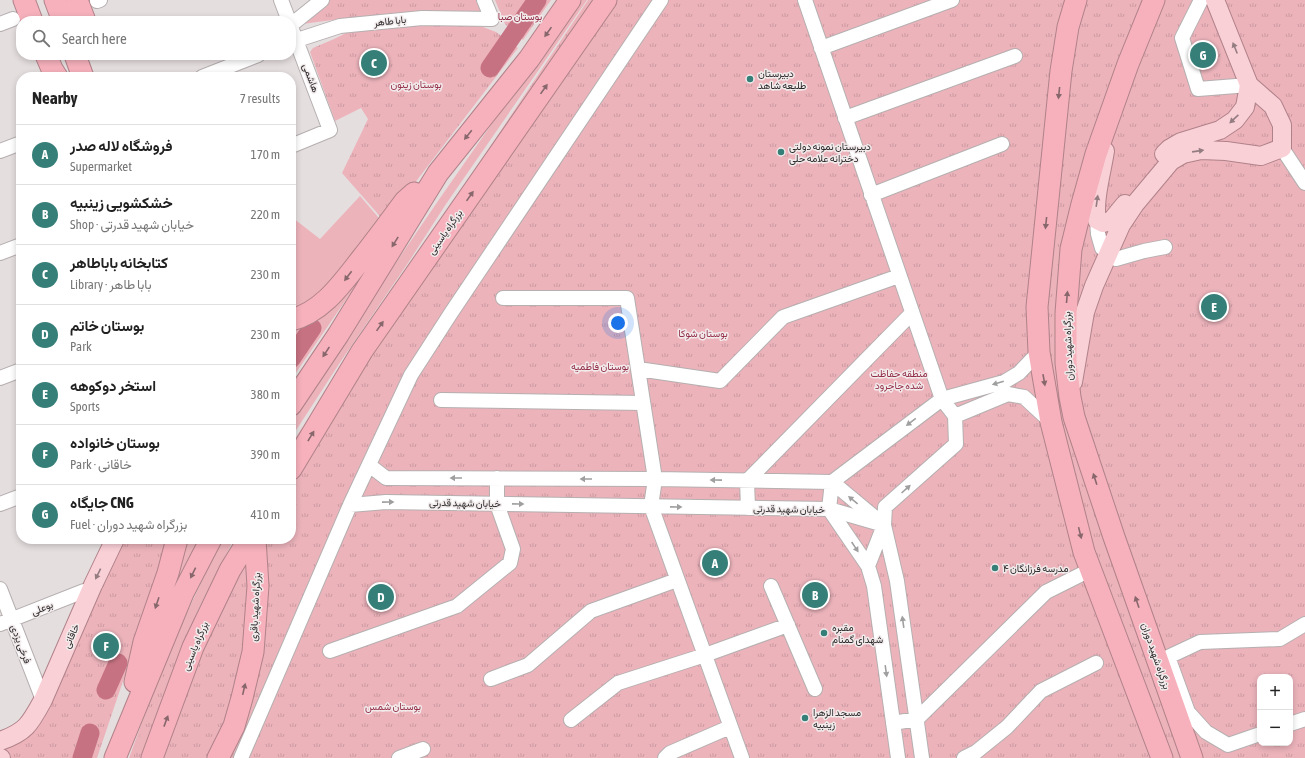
<!DOCTYPE html>
<meta charset="utf-8">
<style>
body{margin:0;font-family:"Asap Condensed",Vazirmatn,sans-serif;background:#f2f2f2;color:#222}
.controls{position:absolute;right:12px;bottom:12px;display:grid;overflow:hidden;border-radius:8px;box-shadow:0 2px 6px #0003}
.controls button{width:36px;height:36px;display:grid;place-items:center;padding:0;border:0;border-bottom:1px solid #e0e0e0;background:#fff;color:#222;font:20px sans-serif}
.you{position:absolute;left:618px;top:323px;width:14px;height:14px;margin:-10px;border:3px solid #fff;border-radius:50%;background:#1a73e8;box-shadow:0 0 0 6px #1a73e833}
.badge{display:grid;place-items:center;width:26px;height:26px;border-radius:50%;background:#367e78;color:#fff;font-size:13px;font-weight:700}
.pin{position:absolute;translate:-50% -50%;border:2px solid #fff;box-shadow:0 1px 4px #0006}
.list{margin:0;padding:0;list-style:none}
h2{display:flex;justify-content:space-between;align-items:center;height:52px;margin:0;padding:0 16px;font-size:17px}
h2 small{font-size:13px;font-weight:400;color:#767676}
.list li{display:grid;grid-template-columns:26px 1fr auto;gap:12px;align-items:center;box-sizing:border-box;height:60px;padding:0 16px;border-top:1px solid #e0e0e0}
.list b{display:block;font-size:15px;white-space:nowrap}
.list p{margin:0;font-size:13px;white-space:nowrap;color:#767676}
.list em{font-size:13px;font-style:normal;color:#767676}
.icon{flex:none;width:22px;height:22px;fill:none;stroke:currentColor;stroke-width:2;stroke-linecap:round;stroke-linejoin:round}
.map{position:relative;flex:none;width:1305px;height:758px;overflow:hidden}
.search{position:absolute;background:#fff;box-shadow:0 2px 6px #0003;left:16px;top:16px;width:280px;height:44px;display:flex;align-items:center;gap:10px;box-sizing:border-box;padding:0 14px;border-radius:16px;color:#767676;font-size:15px}
.panel{position:absolute;background:#fff;box-shadow:0 2px 6px #0003;left:16px;top:72px;width:280px;height:472px;border-radius:16px}
.map>svg:first-child{display:block}
.green{fill:#ecb3bb}
.park{fill:url(#park-tufts);fill-rule:evenodd}
.lines{fill:none;stroke-linecap:round;stroke-linejoin:round}
.river{stroke:#c67282;stroke-width:19}
.minor-casing{stroke:#b6afb0;stroke-width:16}
.major-casing{stroke:#b08289;stroke-width:20}
.highway-casing{stroke:#b08289;stroke-width:23}
.minor{stroke:#fff;stroke-width:14}
.major{stroke:#fad0d7;stroke-width:18}
.highway{stroke:#f6b1bc;stroke-width:21}
.oneway{fill:#87676c}
.oneway2{fill:#947d81}
.oneway3{fill:#a09fa0}
.poi-dot{fill:#367e78;stroke:#f2ebec;stroke-width:1.5}
.labels{text-anchor:middle;dominant-baseline:central;stroke-width:3;stroke-linejoin:round;paint-order:stroke}
.park-label{font-size:10px;fill:#932e48;stroke:#f2ebec}
.street-label{font-size:10px;fill:#2d2a2b;stroke:#f2ebec}
.poi-label{font-size:10px;fill:#2d2a2b;stroke:#f2ebec;text-anchor:start}
</style>
<div class="map">
<svg width="1305" height="758" viewBox="0 0 1305 758">
<defs>
<pattern id="park-tufts" width="24" height="20" patternUnits="userSpaceOnUse"><rect width="24" height="20" fill="#ecb3bb"/><path d="M3 7l-1-3M5 7V3M7 7l1-3M15 17l-1-3M17 17v-4M19 17l1-3" fill="none" stroke="#cb9aa1"/></pattern>
</defs>
<rect width="100%" height="100%" fill="#e5dedf"/>
<!-- green -->
<path class="green" d="M578,0H587L446,204L408,263L341,361L291,438V421L337,349L438,201Z
M360,196L384,224L339,283L291,317V219L293,218L320,239Z
M367,269L291,380V324Z
M182,539H199L174,585Z
M223,539H234L199,608L178,658L140,758H129C156,683 186,609 223,539Z"/>
<!-- park -->
<path class="park" d="M325,0H479L482,9L474,19L423,11L340,19L295,25Z
M495,0H551L523,40L505,24Z
M588,0H1305V758H133L151,697L239,539H291V444L294,440ZM1260,677H1290V743H1260Z
M457,24L483,27L496,32L518,48L385,222L342,173L368,119L361,108L335,121L310,52L313,48L334,39L346,33L405,26Z
M123,539H171L97,758H11L0,746L13,741Z"/>
<g class="lines">
<!-- river -->
<path class="river" d="M490,68L537,0
M291,359L312,328
M106,690L118,663
M82,758L90,733"/>
<!-- minor casing -->
<g class="minor-casing">
<path id="minor" d="M281,0L289,21
M805,0L942,399L955,416L956,444L885,507L884,525L897,581L922,758
M1201,0L1182,38L1198,89L1249,85
M97,1L100,0
M0,24L13,19
M291,25L322,0
M291,27L330,130L291,146
M291,42L340,26L422,18L492,19L484,0
M821,48L952,0
M202,77L258,55
M845,118L1015,56
M1282,148L1305,183
M0,151L21,143
M871,195L1002,144
M1097,220L1098,234L1102,248L1116,259L1144,251L1165,247
M0,253L21,245
M503,298H627L655,479L651,506L742,758
M638,369L720,381L783,317L899,276
M0,378L21,370
M441,400L643,403
M955,416L1008,394L1024,397L1051,422
M369,465L386,478L655,479L832,482L879,521
M0,504L21,496
M350,505L386,502L829,509L884,525
M748,508L747,481L912,313
M868,566L884,525
M771,586L815,689
M0,589L43,700
M0,624L84,591
M330,651L457,606L510,563L513,549L497,504V478
M491,679L528,665L591,611L677,580
M571,720L618,683L705,655L788,625
M893,723L917,719L1046,592L1082,574
M1290,724L1305,719
M1260,734L1228,745L1206,732L1188,712L1168,657L1200,642L1280,639L1305,624
M241,758L350,505L411,375L451,313L661,0
M399,758L423,749
M665,758L670,753L730,727
M898,758L874,586L868,566L829,509L832,482L942,399L1004,382L1019,373L1039,352
M964,758L976,752L1007,727L1041,691L1096,663"/>
</g>
<!-- major casing -->
<g class="major-casing">
<path id="major" d="M1105,151C1102,171 1093,202 1097,220L1103,223L1111,221L1125,204
M1164,154L1169,149L1181,142L1220,130L1235,120L1245,107L1249,85
M1073,382L1085,312L1094,286L1121,225L1135,204L1171,161L1183,154L1201,150L1226,151L1261,156L1282,148V125L1273,106L1249,85L1215,0
M0,741C26,732 30,724 43,700L93,585L115,539
M0,758H1"/>
</g>
<!-- highway casing -->
<g class="highway-casing">
<path id="highway" d="M24,0L32,21
M55,0L63,21
M77,0L85,21
M1076,0L1068,27L1061,71L1037,307L1039,352L1051,422L1084,552L1162,758
M1154,0L1128,64L1096,154L1082,204L1071,249L1066,313V363L1070,397L1074,417L1114,537L1192,758
M46,55L52,69L57,77
M75,55L83,77
M291,320C323,312 343,282 362,258C377,239 391,220 405,201L414,193
M291,405L338,335L438,173L529,59L570,0
M291,469L362,351L606,0
M135,682L144,642L168,573L177,539
M115,758L183,593L211,539
M152,758L193,647L230,570L249,539
M218,758L234,726L242,698L253,652L258,586L255,539"/>
</g>
<!-- minor -->
<use href="#minor" class="minor"/>
<!-- major -->
<use href="#major" class="major"/>
<!-- highway -->
<use href="#highway" class="highway"/>
</g>
<!-- one-way arrows -->
<defs><path id="oneway-solid" d="M-6-.8H1V-3.2L6.5 0L1 3.2V.8H-6Z"/></defs>
<g class="oneway">
<use href="#oneway-solid" transform="translate(548 32) rotate(125)"/>
<use href="#oneway-solid" transform="translate(544 89) rotate(-55)"/>
<use href="#oneway-solid" transform="translate(1059 93) rotate(96)"/>
<use href="#oneway-solid" transform="translate(468 135) rotate(129)"/>
<use href="#oneway-solid" transform="translate(470 196) rotate(-55)"/>
<use href="#oneway-solid" transform="translate(1046 223) rotate(96)"/>
<use href="#oneway-solid" transform="translate(395 242) rotate(122)"/>
<use href="#oneway-solid" transform="translate(348 276) rotate(127)"/>
<use href="#oneway-solid" transform="translate(1067 297) rotate(-85)"/>
<use href="#oneway-solid" transform="translate(380 326) rotate(-55)"/>
<use href="#oneway-solid" transform="translate(326 352) rotate(124)"/>
<use href="#oneway-solid" transform="translate(1044 380) rotate(80)"/>
<use href="#oneway-solid" transform="translate(311 436) rotate(-59)"/>
<use href="#oneway-solid" transform="translate(1095 479) rotate(-108)"/>
<use href="#oneway-solid" transform="translate(1080 533) rotate(76)"/>
<use href="#oneway-solid" transform="translate(193 573) rotate(116)"/>
<use href="#oneway-solid" transform="translate(1137 602) rotate(-109)"/>
<use href="#oneway-solid" transform="translate(157 603) rotate(109)"/>
<use href="#oneway-solid" transform="translate(244 689) rotate(-77)"/>
<use href="#oneway-solid" transform="translate(166 721) rotate(-70)"/>
</g>
<g class="oneway2">
<use href="#oneway-solid" transform="translate(1235 48) rotate(-112)"/>
<use href="#oneway-solid" transform="translate(1234 119) rotate(137)"/>
<use href="#oneway-solid" transform="translate(1198 151) rotate(-8)"/>
<use href="#oneway-solid" transform="translate(1097 201) rotate(-82)"/>
<use href="#oneway-solid" transform="translate(98 574) rotate(116)"/>
</g>
<g class="oneway3">
<use href="#oneway-solid" transform="translate(998 383) rotate(164)"/>
<use href="#oneway-solid" transform="translate(911 422) rotate(143)"/>
<use href="#oneway-solid" transform="translate(456 478) rotate(-180)"/>
<use href="#oneway-solid" transform="translate(586 479) rotate(-180)"/>
<use href="#oneway-solid" transform="translate(716 480) rotate(-179)"/>
<use href="#oneway-solid" transform="translate(906 489) rotate(-42)"/>
<use href="#oneway-solid" transform="translate(853 500) rotate(-141)"/>
<use href="#oneway-solid" transform="translate(388 502) rotate(-1)"/>
<use href="#oneway-solid" transform="translate(518 504) rotate(1)"/>
<use href="#oneway-solid" transform="translate(676 507) rotate(1)"/>
<use href="#oneway-solid" transform="translate(855 547) rotate(56)"/>
<use href="#oneway-solid" transform="translate(903 622) rotate(-98)"/>
<use href="#oneway-solid" transform="translate(886 671) rotate(82)"/>
</g>
<!-- markers -->
<g class="poi-dot">
<circle cx="750" cy="79" r="4"/>
<circle cx="781" cy="152" r="4"/>
<circle cx="995" cy="568" r="4"/>
<circle cx="824" cy="633" r="4"/>
<circle cx="805" cy="718" r="4"/>
</g>
<g class="labels">
<!-- park labels -->
<g class="park-label">
<text x="520" y="16">بوستان صبا</text>
<text x="416" y="84">بوستان زیتون</text>
<text x="703" y="333">بوستان شوکا</text>
<text x="600" y="366">بوستان فاطمیه</text>
<text x="899" y="373">منطقه حفاظت<tspan x="899" dy="12">شده جاجرود</tspan></text>
<text x="393" y="706">بوستان شمس</text>
</g>
<!-- street labels -->
<g class="street-label">
<text transform="translate(390 21) rotate(-6)">بابا طاهر</text>
<text transform="translate(311 78) rotate(69)">هاشمی</text>
<text transform="translate(445 232) rotate(-55)">بزرگراه یاسینی</text>
<text transform="translate(1068 346) rotate(-92)">بزرگراه شهید دوران</text>
<text transform="translate(465 503) rotate(1)">خیابان شهید قدرتی</text>
<text transform="translate(789 509) rotate(1)">خیابان شهید قدرتی</text>
<text transform="translate(255 607) rotate(-87)">بزرگراه شهید باقری</text>
<text transform="translate(42 608) rotate(-22)">بوعلی</text>
<text transform="translate(71 636) rotate(-66)">خاقانی</text>
<text transform="translate(21 644) rotate(69)">فرخی یزدی</text>
<text transform="translate(195 646) rotate(-67)">بزرگراه یاسینی</text>
<text transform="translate(1156 656) rotate(71)">بزرگراه شهید دوران</text>
</g>
<!-- poi labels -->
<g class="poi-label">
<text x="758" y="73">دبیرستان<tspan x="758" dy="12">طلیعه شاهد</tspan></text>
<text x="789" y="146">دبیرستان نمونه دولتی<tspan x="789" dy="12">دخترانه علامه حلی</tspan></text>
<text x="1003" y="568">مدرسه فرزانگان ۴</text>
<text x="832" y="627">مقبره<tspan x="832" dy="12">شهدای گمنام</tspan></text>
<text x="813" y="712">مسجد الزهرا<tspan x="813" dy="12">زینبیه</tspan></text>
</g>
</g>
</svg>
<div class="controls">
<button>+</button>
<button>−</button>
</div>
<div class="you"></div>
<div class="pin badge" style="left:715px;top:563px">A</div>
<div class="pin badge" style="left:815px;top:595px">B</div>
<div class="pin badge" style="left:374px;top:63px">C</div>
<div class="pin badge" style="left:381px;top:597px">D</div>
<div class="pin badge" style="left:1214px;top:307px">E</div>
<div class="pin badge" style="left:106px;top:646px">F</div>
<div class="pin badge" style="left:1203px;top:55px">G</div>
<div class="search"><svg class="icon" aria-label="search" viewBox="0 0 24 24"><circle cx="10" cy="10" r="6"/><path d="M15 15l6 6"/></svg>Search here</div>
<section class="panel">
<h2>Nearby<small>7 results</small></h2>
<ul class="list">
<li><span class="badge">A</span><div><b>فروشگاه لاله صدر</b><p>Supermarket</p></div><em>170 m</em></li>
<li><span class="badge">B</span><div><b>خشکشویی زینبیه</b><p>Shop · خیابان شهید قدرتی</p></div><em>220 m</em></li>
<li><span class="badge">C</span><div><b>کتابخانه باباطاهر</b><p>Library · بابا طاهر</p></div><em>230 m</em></li>
<li><span class="badge">D</span><div><b>بوستان خاتم</b><p>Park</p></div><em>230 m</em></li>
<li><span class="badge">E</span><div><b>استخر دوکوهه</b><p>Sports</p></div><em>380 m</em></li>
<li><span class="badge">F</span><div><b>بوستان خانواده</b><p>Park · خاقانی</p></div><em>390 m</em></li>
<li><span class="badge">G</span><div><b>جایگاه CNG</b><p>Fuel · بزرگراه شهید دوران</p></div><em>410 m</em></li>
</ul>
</section>
</div>
